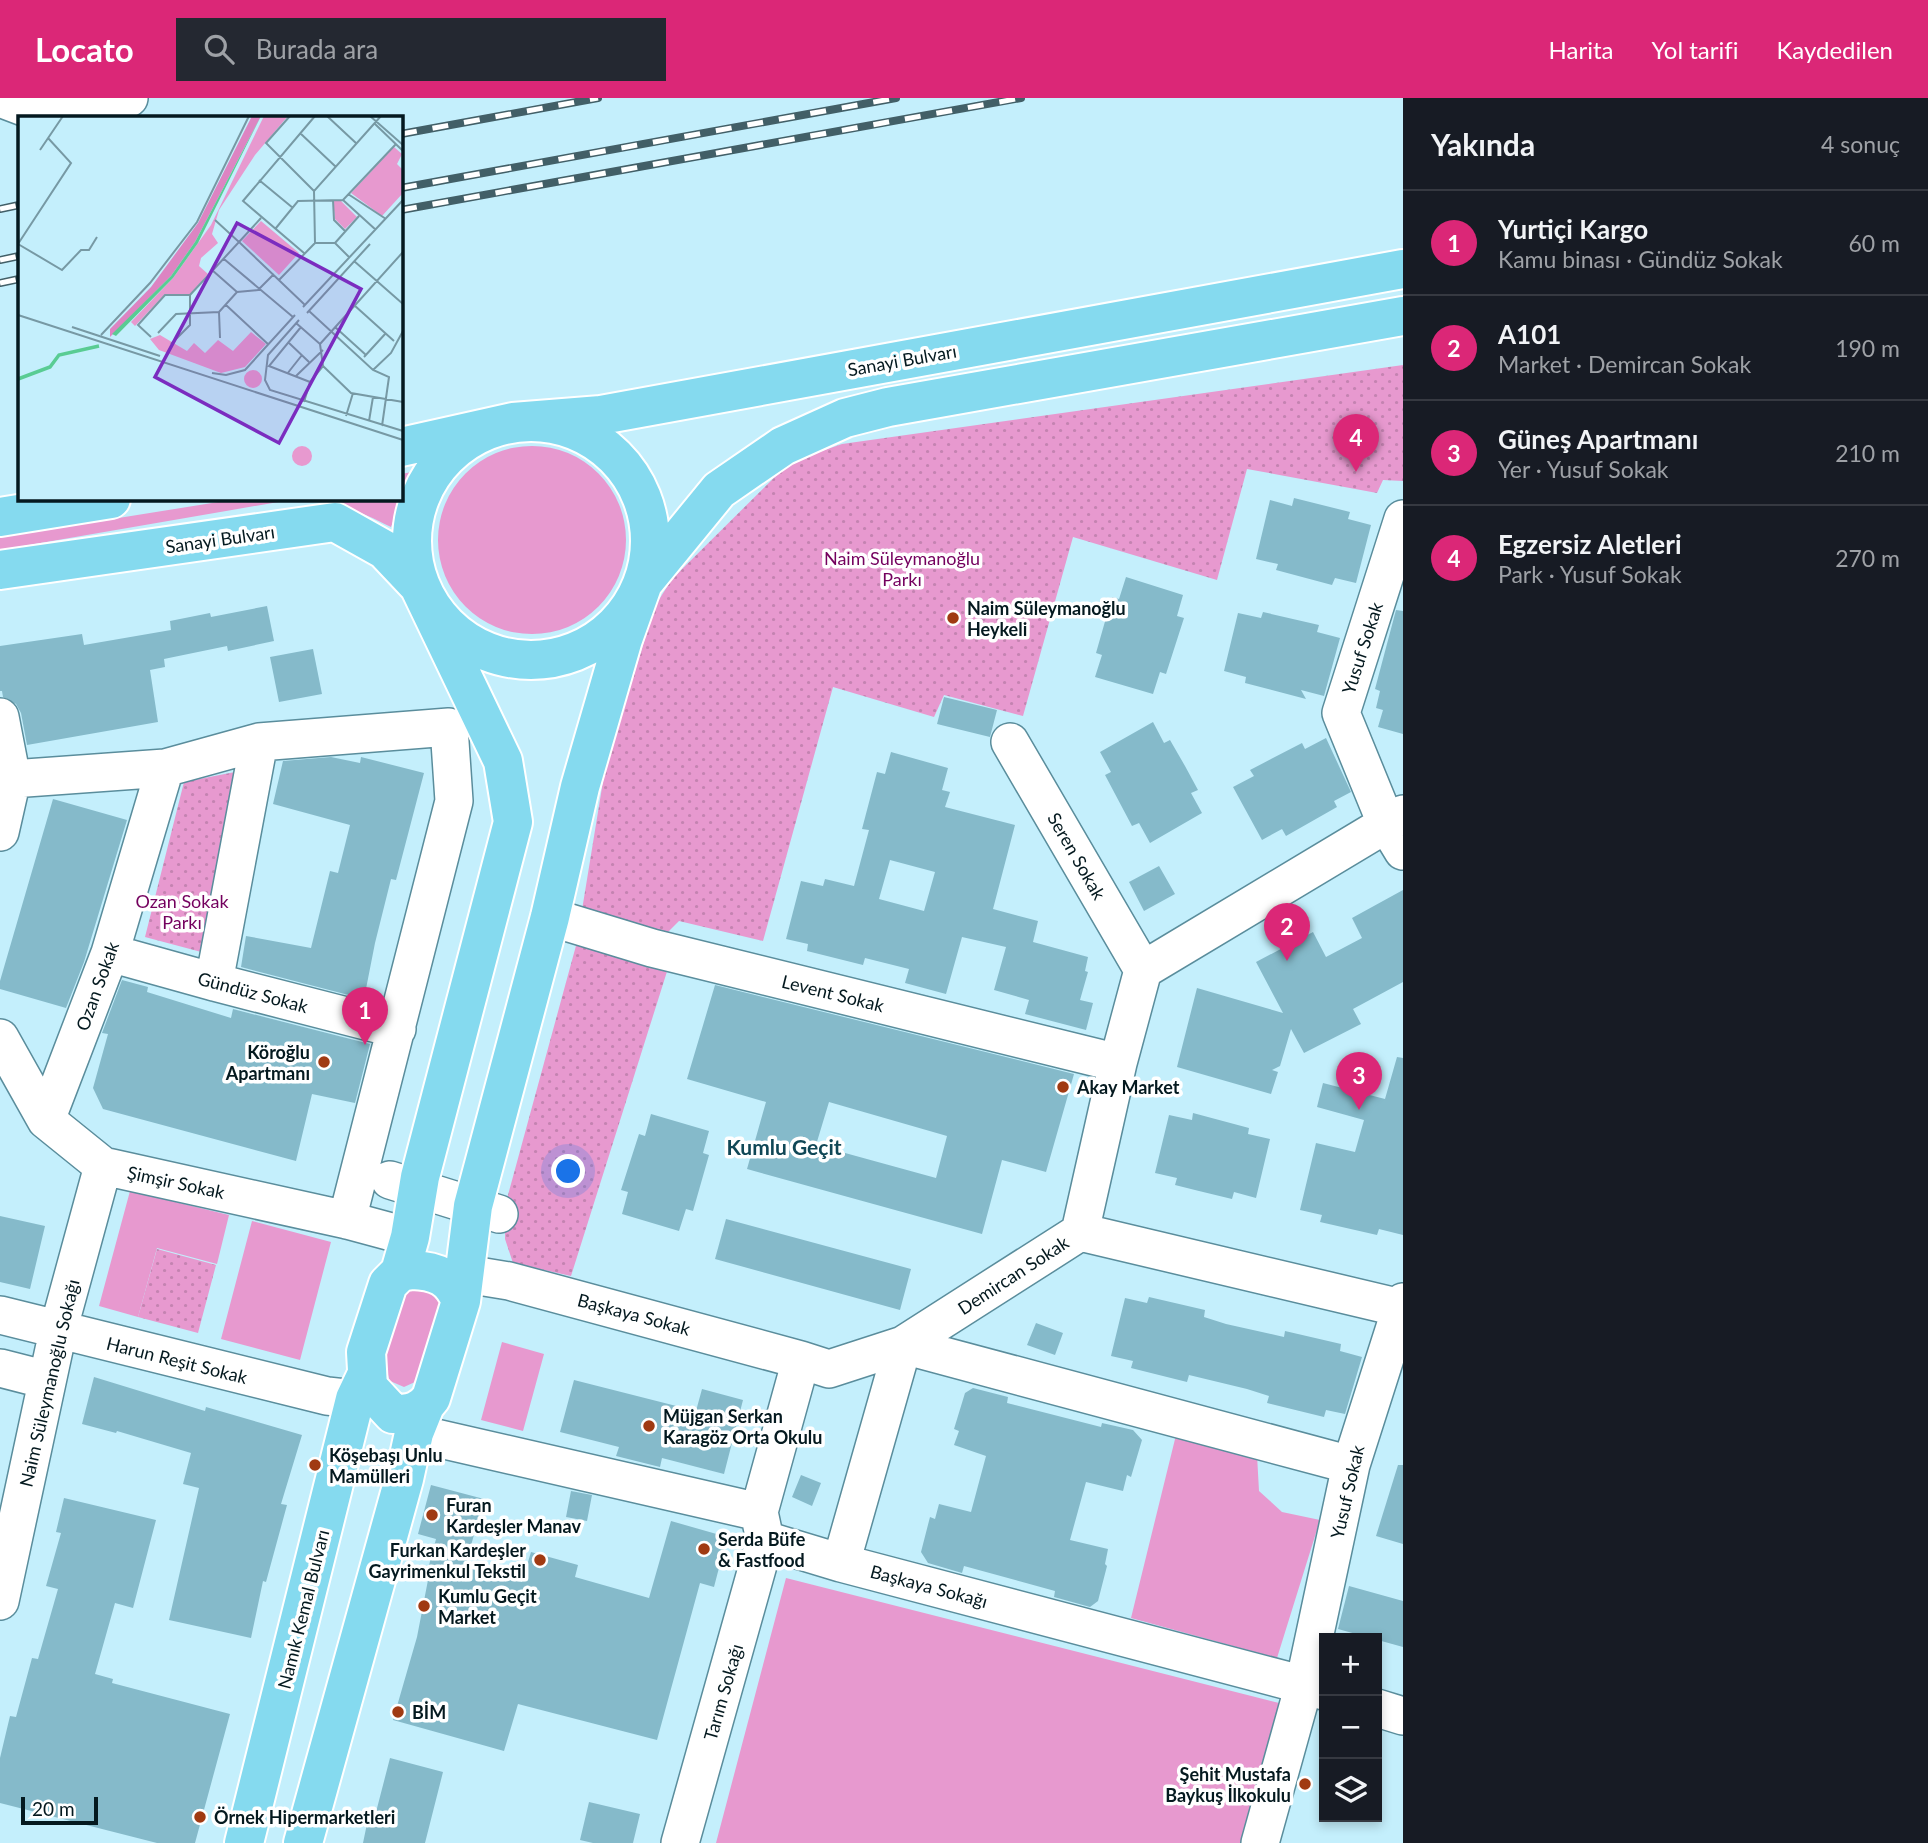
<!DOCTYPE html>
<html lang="tr">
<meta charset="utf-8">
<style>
body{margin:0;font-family:Lato,sans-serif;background:#242831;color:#f1f3f6}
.controls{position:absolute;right:21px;bottom:21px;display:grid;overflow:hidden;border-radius:0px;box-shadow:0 4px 10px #0003}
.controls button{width:63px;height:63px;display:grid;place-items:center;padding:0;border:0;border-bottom:2px solid #363941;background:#171b24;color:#f1f3f6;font:35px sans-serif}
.scale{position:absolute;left:21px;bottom:18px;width:77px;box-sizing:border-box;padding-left:7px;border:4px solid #04191f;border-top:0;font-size:19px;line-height:24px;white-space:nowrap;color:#04191f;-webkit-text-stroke:5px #fff;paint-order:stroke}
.you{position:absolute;left:569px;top:1074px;width:24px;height:24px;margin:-18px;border:5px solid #fff;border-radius:50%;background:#1a73e8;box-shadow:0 0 0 10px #1a73e833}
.badge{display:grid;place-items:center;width:46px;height:46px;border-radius:50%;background:#db2777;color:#fff;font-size:23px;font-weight:700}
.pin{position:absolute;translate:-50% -58px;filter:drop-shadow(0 2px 4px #0008)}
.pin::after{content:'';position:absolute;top:37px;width:24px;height:21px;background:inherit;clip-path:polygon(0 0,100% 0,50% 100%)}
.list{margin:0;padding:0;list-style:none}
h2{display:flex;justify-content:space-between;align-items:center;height:91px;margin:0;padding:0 28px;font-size:30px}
h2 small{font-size:23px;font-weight:400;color:#9ea1a6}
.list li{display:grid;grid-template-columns:46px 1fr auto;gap:21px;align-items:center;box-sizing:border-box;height:105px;padding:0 28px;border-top:2px solid #363941}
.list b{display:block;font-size:26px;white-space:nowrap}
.list p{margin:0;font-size:23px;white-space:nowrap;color:#9ea1a6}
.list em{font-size:23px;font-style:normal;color:#9ea1a6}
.icon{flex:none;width:38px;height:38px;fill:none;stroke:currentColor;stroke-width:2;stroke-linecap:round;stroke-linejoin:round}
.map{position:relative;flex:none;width:1403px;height:1745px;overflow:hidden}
header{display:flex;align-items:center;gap:42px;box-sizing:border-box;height:98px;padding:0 35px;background:#db2777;color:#fff}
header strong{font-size:33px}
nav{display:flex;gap:38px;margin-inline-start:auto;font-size:24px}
.search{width:490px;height:63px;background:#242831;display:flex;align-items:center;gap:18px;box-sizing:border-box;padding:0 24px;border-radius:0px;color:#9ea1a6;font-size:26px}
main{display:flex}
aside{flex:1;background:#171b24}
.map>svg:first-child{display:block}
.green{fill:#e799cf}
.park{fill:url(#park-dots)}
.building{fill:#85baca;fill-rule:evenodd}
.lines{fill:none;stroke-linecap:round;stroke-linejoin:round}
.minor-casing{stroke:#5a8d9c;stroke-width:40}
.major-casing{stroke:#fff;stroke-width:42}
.minor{stroke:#fff;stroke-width:37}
.major{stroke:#85daef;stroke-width:38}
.rail-casing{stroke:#425f67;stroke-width:8}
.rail{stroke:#fff;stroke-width:5;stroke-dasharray:16;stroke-linecap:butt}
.poi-dot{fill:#a03a12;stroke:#fff;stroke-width:2.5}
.labels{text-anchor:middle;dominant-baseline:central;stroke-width:7;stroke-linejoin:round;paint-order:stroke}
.street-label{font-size:18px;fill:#04191f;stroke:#fff}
.park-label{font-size:18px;fill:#74015e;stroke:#fff}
.poi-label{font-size:18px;font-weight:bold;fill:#04191f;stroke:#fff;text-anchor:start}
.quarter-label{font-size:21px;font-weight:bold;fill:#104756;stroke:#fff}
.inset-river{fill:none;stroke:#59cc93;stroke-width:3.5}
.inset-road{fill:none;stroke:#7799a4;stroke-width:2}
.view{fill:#7b2cbf;fill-opacity:0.15;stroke:#7b2cbf;stroke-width:3.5}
.inset-edge{fill:none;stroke:#04191f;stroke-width:3.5}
</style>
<header>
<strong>Locato</strong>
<div class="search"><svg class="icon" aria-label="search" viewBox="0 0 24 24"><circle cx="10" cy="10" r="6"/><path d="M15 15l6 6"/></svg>Burada ara</div>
<nav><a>Harita</a><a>Yol tarifi</a><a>Kaydedilen</a></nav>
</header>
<main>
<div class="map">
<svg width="1403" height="1745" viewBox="0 0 1403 1745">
<defs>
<pattern id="park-dots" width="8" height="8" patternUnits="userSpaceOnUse" patternTransform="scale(1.75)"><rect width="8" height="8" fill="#e799cf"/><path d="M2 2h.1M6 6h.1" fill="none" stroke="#c483b1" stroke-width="1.8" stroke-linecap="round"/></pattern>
</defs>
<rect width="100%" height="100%" fill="#c4effc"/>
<!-- green -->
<path class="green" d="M438 442a94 94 0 1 1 188 0a94 94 0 1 1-188 0Z
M412,374L391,429C348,408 334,401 284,403L0,452V439L237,401H401V376Z
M130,1093L229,1117L217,1166L157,1150L138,1219L99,1208Z
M252,1123L331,1144L300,1262L221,1241Z
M420,1181L445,1208L421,1277L415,1284L404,1289L390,1283C382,1267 390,1215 399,1201C405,1194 413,1188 420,1181Z
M502,1244L544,1256L523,1333L481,1322Z
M1177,1333L1257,1357L1259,1393L1282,1414L1320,1422L1277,1560L1131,1520Z
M786,1480L1279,1605L1242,1745H716Z"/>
<!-- park -->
<path class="park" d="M1403,267V383L1383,382L1377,395L1247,371L1217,482L1073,439L1023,618L944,597L934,619L833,589L763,843L679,823L663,839L582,812L605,671L655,508L672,481L790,364L842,346Z
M240,673L205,855L145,839L184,684Z
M577,844L670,864L571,1178L513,1165L505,1141V1108Z
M157,1151L216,1167L198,1235L138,1219Z"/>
<!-- building -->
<path class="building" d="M1294,400L1350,414L1348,421L1371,427L1356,485L1335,480L1332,487L1276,472L1278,466L1256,461L1270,402L1292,408Z
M1126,479L1183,497L1177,518L1184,520L1166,576L1160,574L1153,596L1095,579L1102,557L1096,555L1112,499L1119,501Z
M267,508L274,543L228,553L227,548L164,561L165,569L150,572L158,624L27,647L21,615L16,606L3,599L2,593H0V548L82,536L84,547L171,532L170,523L210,515L211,519Z
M1396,512L1403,513V636L1378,629L1383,612L1376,610L1380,593L1375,591Z
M1263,514L1319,527L1317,534L1340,540L1324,598L1301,592L1306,601L1245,585L1246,579L1224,573L1238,515L1261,520Z
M313,551L322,596L279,604L270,559Z
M944,599L997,612L990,639L937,626Z
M1153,624L1164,645L1170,642L1185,668L1198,692L1191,695L1202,715L1150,745L1139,725L1132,728L1105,677L1111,674L1100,654Z
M1326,640L1351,694L1334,703L1337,709L1286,738L1282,731L1262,742L1233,689L1254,678L1250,672L1302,645L1305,651Z
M891,654L948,670L942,692L950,694L945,709L1015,727L993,811L1038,823L1033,844L1088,859L1085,873L1088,874L1080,902L1093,905L1086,932L1025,916L1029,902L994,892L1006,849L962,839L946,896L905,885L909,871L865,860L863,867L807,853L808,846L786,841L801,783L823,788L825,781L854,788L869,732L862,731L877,674L885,676ZM890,762L935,774L924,813L879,801Z
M331,659L360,665L361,659L424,675L396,782L391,781L375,845L364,901L241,869L246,838L311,850L330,773L338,775L350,727L273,706L283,663Z
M53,701L127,722L84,864L66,910L0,891V883Z
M1159,768L1175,796L1144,813L1129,784Z
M1403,792V884L1353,911L1361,926L1304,955L1291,931L1280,968L1272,972L1278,974L1271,996L1177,969L1197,890L1283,915L1256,864L1313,834L1326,859L1362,840L1352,820Z
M122,882L148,889L147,894L231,920L233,911L370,946L355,1005L312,996L296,1063L103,1011L93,990L108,936L102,935Z
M715,887L1074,976L1046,1074L1002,1062L982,1136L747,1071L766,1004L687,981ZM829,1004L947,1038L936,1080L816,1047Z
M1397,959L1403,960V1137L1379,1131L1377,1137L1320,1124L1322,1117L1300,1112L1316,1045L1355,1054L1364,1022L1317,1009L1323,985L1385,1001Z
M1193,1015L1249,1030L1248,1036L1270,1041L1256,1100L1234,1094L1232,1101L1199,1093L1175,1087L1177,1080L1155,1075L1169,1017L1192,1022Z
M651,1016L709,1033L703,1055L709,1057L693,1113L686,1111L679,1133L622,1116L628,1094L621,1092L639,1036L645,1038Z
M0,1118L45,1128L30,1191L0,1184Z
M726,1121L911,1171L900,1212L715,1161Z
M1149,1199L1205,1212L1204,1219L1226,1226L1284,1239L1285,1233L1341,1246L1340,1253L1362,1259L1345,1316L1326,1312L1324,1319L1267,1305L1269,1298L1247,1291L1189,1277L1187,1284L1131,1270L1133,1263L1111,1258L1125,1200L1147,1205Z
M1036,1225L1063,1235L1055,1257L1027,1247Z
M94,1279L205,1313L206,1309L302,1337L281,1406L287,1407L266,1484L263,1483L251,1540L169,1522L199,1390L183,1386L191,1355L117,1333L116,1335L82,1326Z
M574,1282L696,1313L702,1291L743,1302L724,1376L662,1360L660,1369L616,1358L619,1349L560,1334Z
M973,1290L1008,1299L1007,1305L1101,1329L1102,1325L1133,1332L1142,1342L1131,1379L1127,1377L1123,1393L1086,1384L1070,1442L1108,1451L1105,1466L1107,1468L1098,1503L1090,1509L1054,1499L1055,1493L964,1468L962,1475L928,1465L921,1454L930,1419L935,1421L939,1406L971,1414L986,1358L954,1347L959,1333L954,1331L965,1295Z
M1398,1367H1403V1446L1376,1438Z
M801,1377L821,1385L812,1408L792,1399Z
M431,1387L484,1401L465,1469L522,1484L531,1454L578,1467L575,1479L649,1500L671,1423L727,1439L714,1489L700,1485L657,1642L518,1606L504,1653L393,1622L417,1539L428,1482H425L436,1441L418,1436Z
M571,1393L592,1397L587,1423L566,1419Z
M64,1400L156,1422L133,1510L115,1505L95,1576L113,1581L112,1585L230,1616L195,1745H157L0,1705V1660L10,1618L16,1619L32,1560L38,1561L58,1491L46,1488L61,1435L56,1434Z
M1349,1488L1403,1503V1549L1338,1531Z
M390,1660L443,1674L425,1745H363L369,1716L375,1718Z
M589,1704L640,1716L633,1745H593L580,1742Z"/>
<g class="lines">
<!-- minor casing -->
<g class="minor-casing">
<path id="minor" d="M0,0L50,19
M54,19L129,0
M1403,421L1341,615L1386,725L1403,753
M0,619L12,681L0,734
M1010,644L1143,872
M12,681L165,670L259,644L449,629L454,703L347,1122
M550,819L652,850L1118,965
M110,855L214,884L397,931
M214,884L259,644
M0,940L46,1022L103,1068L347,1122L410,1139
M46,1022L110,855L165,670
M390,1082L499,1116
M1080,1134L1401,1210
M466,1176L509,1183L801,1262L829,1271L903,1247L1351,1367
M0,1217L327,1298L355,1301
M801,1262L759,1414L765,1442L841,1465L1304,1587L1260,1745
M0,1270L47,1282
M414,1335L759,1414
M841,1465L903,1247L1080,1134L1118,965L1143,872L1403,716
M0,1503L58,1233L103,1068
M1324,1593L1304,1587L1351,1367L1403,1204
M1377,1610L1403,1618
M680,1745L765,1442"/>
</g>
<!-- major casing -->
<g class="major-casing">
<path id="major" d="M412 443a119 119 0 1 1 238 0a119 119 0 1 1-238 0Z
M401,349L513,324L601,317L1403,171
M0,419L111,401
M0,472L335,424L385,452L419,488L503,663L513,724L420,1079L410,1139L400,1174
M412,1172C437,1173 451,1179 461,1203L431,1300C421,1314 410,1316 393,1316L368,1289L366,1254L388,1186L400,1174Z
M461,1203L473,1108L550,819L580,689L623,541L643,485L719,392L783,348L845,320L888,309L1403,218
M244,1745L355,1301L366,1278
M303,1745L404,1381L414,1335L424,1310"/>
</g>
<!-- minor -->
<use href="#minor" class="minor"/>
<!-- major -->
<use href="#major" class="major"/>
<!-- rail casing -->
<g class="rail-casing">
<path id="rail" d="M401,36L598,0
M401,90L896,0
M0,111L19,107
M401,112L1021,0
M0,162L19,158
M0,185L19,181"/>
</g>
<!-- rail -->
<use href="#rail" class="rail"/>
</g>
<!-- markers -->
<g class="poi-dot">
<circle cx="953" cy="520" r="7"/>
<circle cx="324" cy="964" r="7"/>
<circle cx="1063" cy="989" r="7"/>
<circle cx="649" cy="1328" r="7"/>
<circle cx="315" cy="1367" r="7"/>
<circle cx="432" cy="1417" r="7"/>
<circle cx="704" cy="1451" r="7"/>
<circle cx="540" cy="1462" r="7"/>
<circle cx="424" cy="1508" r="7"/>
<circle cx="398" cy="1614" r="7"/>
<circle cx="1305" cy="1686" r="7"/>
<circle cx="200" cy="1719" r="7"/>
</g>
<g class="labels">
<!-- street labels -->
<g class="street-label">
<text transform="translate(902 262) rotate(-10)">Sanayi Bulvarı</text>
<text transform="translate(220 441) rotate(-8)">Sanayi Bulvarı</text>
<text transform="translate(1362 550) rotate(-72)">Yusuf Sokak</text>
<text transform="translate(1077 758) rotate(60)">Seren Sokak</text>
<text transform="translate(97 888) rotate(-70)">Ozan Sokak</text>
<text transform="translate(253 894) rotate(15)">Gündüz Sokak</text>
<text transform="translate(833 895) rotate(14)">Levent Sokak</text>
<text transform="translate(176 1084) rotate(12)">Şimşir Sokak</text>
<text transform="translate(1013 1177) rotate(-33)">Demircan Sokak</text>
<text transform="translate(634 1216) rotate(15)">Başkaya Sokak</text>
<text transform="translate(177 1262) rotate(14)">Harun Reşit Sokak</text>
<text transform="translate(49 1285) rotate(-77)">Naim Süleymanoğlu Sokağı</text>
<text transform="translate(1347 1394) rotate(-77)">Yusuf Sokak</text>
<text transform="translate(929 1488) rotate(15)">Başkaya Sokağı</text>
<text transform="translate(303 1511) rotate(-76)">Namık Kemal Bulvarı</text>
<text transform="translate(723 1594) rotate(-74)">Tarım Sokağı</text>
</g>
<!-- park labels -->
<g class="park-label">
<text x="902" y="460">Naim Süleymanoğlu<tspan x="902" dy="21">Parkı</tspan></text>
<text x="182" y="803">Ozan Sokak<tspan x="182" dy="21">Parkı</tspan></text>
</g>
<!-- poi labels -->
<g class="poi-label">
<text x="967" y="510">Naim Süleymanoğlu<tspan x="967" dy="21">Heykeli</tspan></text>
<text x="310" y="954" text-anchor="end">Köroğlu<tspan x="310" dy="21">Apartmanı</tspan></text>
<text x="1077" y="989">Akay Market</text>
<text x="663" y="1318">Müjgan Serkan<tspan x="663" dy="21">Karagöz Orta Okulu</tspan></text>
<text x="329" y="1357">Köşebaşı Unlu<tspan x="329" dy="21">Mamülleri</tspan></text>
<text x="446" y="1407">Furan<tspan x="446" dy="21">Kardeşler Manav</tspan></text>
<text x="718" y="1441">Serda Büfe<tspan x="718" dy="21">&amp; Fastfood</tspan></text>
<text x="526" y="1452" text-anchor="end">Furkan Kardeşler<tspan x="526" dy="21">Gayrimenkul Tekstil</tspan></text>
<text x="438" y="1498">Kumlu Geçit<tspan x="438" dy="21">Market</tspan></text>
<text x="412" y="1614">BİM</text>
<text x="1291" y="1676" text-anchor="end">Şehit Mustafa<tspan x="1291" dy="21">Baykuş İlkokulu</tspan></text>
<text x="214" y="1719">Örnek Hipermarketleri</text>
</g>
<!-- quarter labels -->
<g class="quarter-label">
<text x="784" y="1048">Kumlu Geçit</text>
</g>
</g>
<!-- overview -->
<g transform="translate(18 18)">
<rect width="385" height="385" fill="#c4effc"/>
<path d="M243,105L281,137L261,159L224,125ZM226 263a9 9 0 1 1 18 0a9 9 0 1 1-18 0ZM274 340a10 10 0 1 1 20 0a10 10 0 1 1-20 0Z" fill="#e799cf"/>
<path d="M234,0H243L177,126L153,160L92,221V213L133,171L180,107Z" fill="#dd84c2"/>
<path d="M376,31L384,38L379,48L385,54V77L364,100L333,77Z" fill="#e799cf"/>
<path d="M246,0H270L237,39L201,94L194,118L200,127L183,142L181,150L190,158L172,178H147L117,210L113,206L155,162L193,109ZM322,84L339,101L327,113L317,103L315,85ZM233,216L248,228L227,251L203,257L141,234L132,223L142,219L169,235L176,227L187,237L200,224L215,235Z" fill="#e799cf"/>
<path d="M243,0L180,127L155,162L98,220L94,218L153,160L177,126Z" fill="#59cc93"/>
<path class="inset-river" d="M0,263L32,251L41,239L81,230"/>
<path class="inset-road" d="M272,0L248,27L296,75M309,0L339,28M352,0L385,29M357,8L385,35M282,17L318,51M22,34L45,0M241,64L275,92M330,78L368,103M315,84L316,104L327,115M325,84L358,114M243,102L221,126L287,189M258,112L280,85L325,84L378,28M297,127H317L332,142M317,127L341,100M0,128L53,47L30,22M0,128L44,154L63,134H71L79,121M286,137L225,85L297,0M206,143L275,201M336,145L385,188M194,154L219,176M261,164L297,127L296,75L363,0M208,189L251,229M336,189L376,225M285,191L385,84M291,195L355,254L371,261L364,310M201,196L202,222M289,197L352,128M0,199L385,324M281,204L250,239L247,264L252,274L385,315M278,207L302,228L305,250L333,277L385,286M54,211L142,240M283,211L251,250L292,266M317,211L348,239M140,217L158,198L201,196L219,176L240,174L256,158M83,219L132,167L179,106L231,0M133,221L120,209L147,179H172M270,226L291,246M153,228L172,209V179L221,126L197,104M302,228L385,136M346,241L368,217M355,254L373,237L385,215M194,257L208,259L227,254L277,199M269,258L284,239M278,260L305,234M286,286L292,266L305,250M328,300L335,277M351,305L355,281"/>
<path class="view" d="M219,107L343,173L261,327L137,261Z"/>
<rect width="385" height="385" class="inset-edge"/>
</g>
</svg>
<div class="controls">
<button>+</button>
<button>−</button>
<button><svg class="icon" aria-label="layers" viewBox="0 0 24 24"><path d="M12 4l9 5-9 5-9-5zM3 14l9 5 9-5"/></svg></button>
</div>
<div class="scale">20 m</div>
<div class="you"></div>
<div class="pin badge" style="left:365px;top:947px">1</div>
<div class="pin badge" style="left:1287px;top:863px">2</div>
<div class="pin badge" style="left:1359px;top:1012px">3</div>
<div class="pin badge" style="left:1356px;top:374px">4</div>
</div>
<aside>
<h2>Yakında<small>4 sonuç</small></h2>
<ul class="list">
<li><span class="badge">1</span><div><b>Yurtiçi Kargo</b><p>Kamu binası · Gündüz Sokak</p></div><em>60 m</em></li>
<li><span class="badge">2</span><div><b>A101</b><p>Market · Demircan Sokak</p></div><em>190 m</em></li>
<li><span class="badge">3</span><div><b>Güneş Apartmanı</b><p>Yer · Yusuf Sokak</p></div><em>210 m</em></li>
<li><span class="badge">4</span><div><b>Egzersiz Aletleri</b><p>Park · Yusuf Sokak</p></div><em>270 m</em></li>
</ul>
</aside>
</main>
